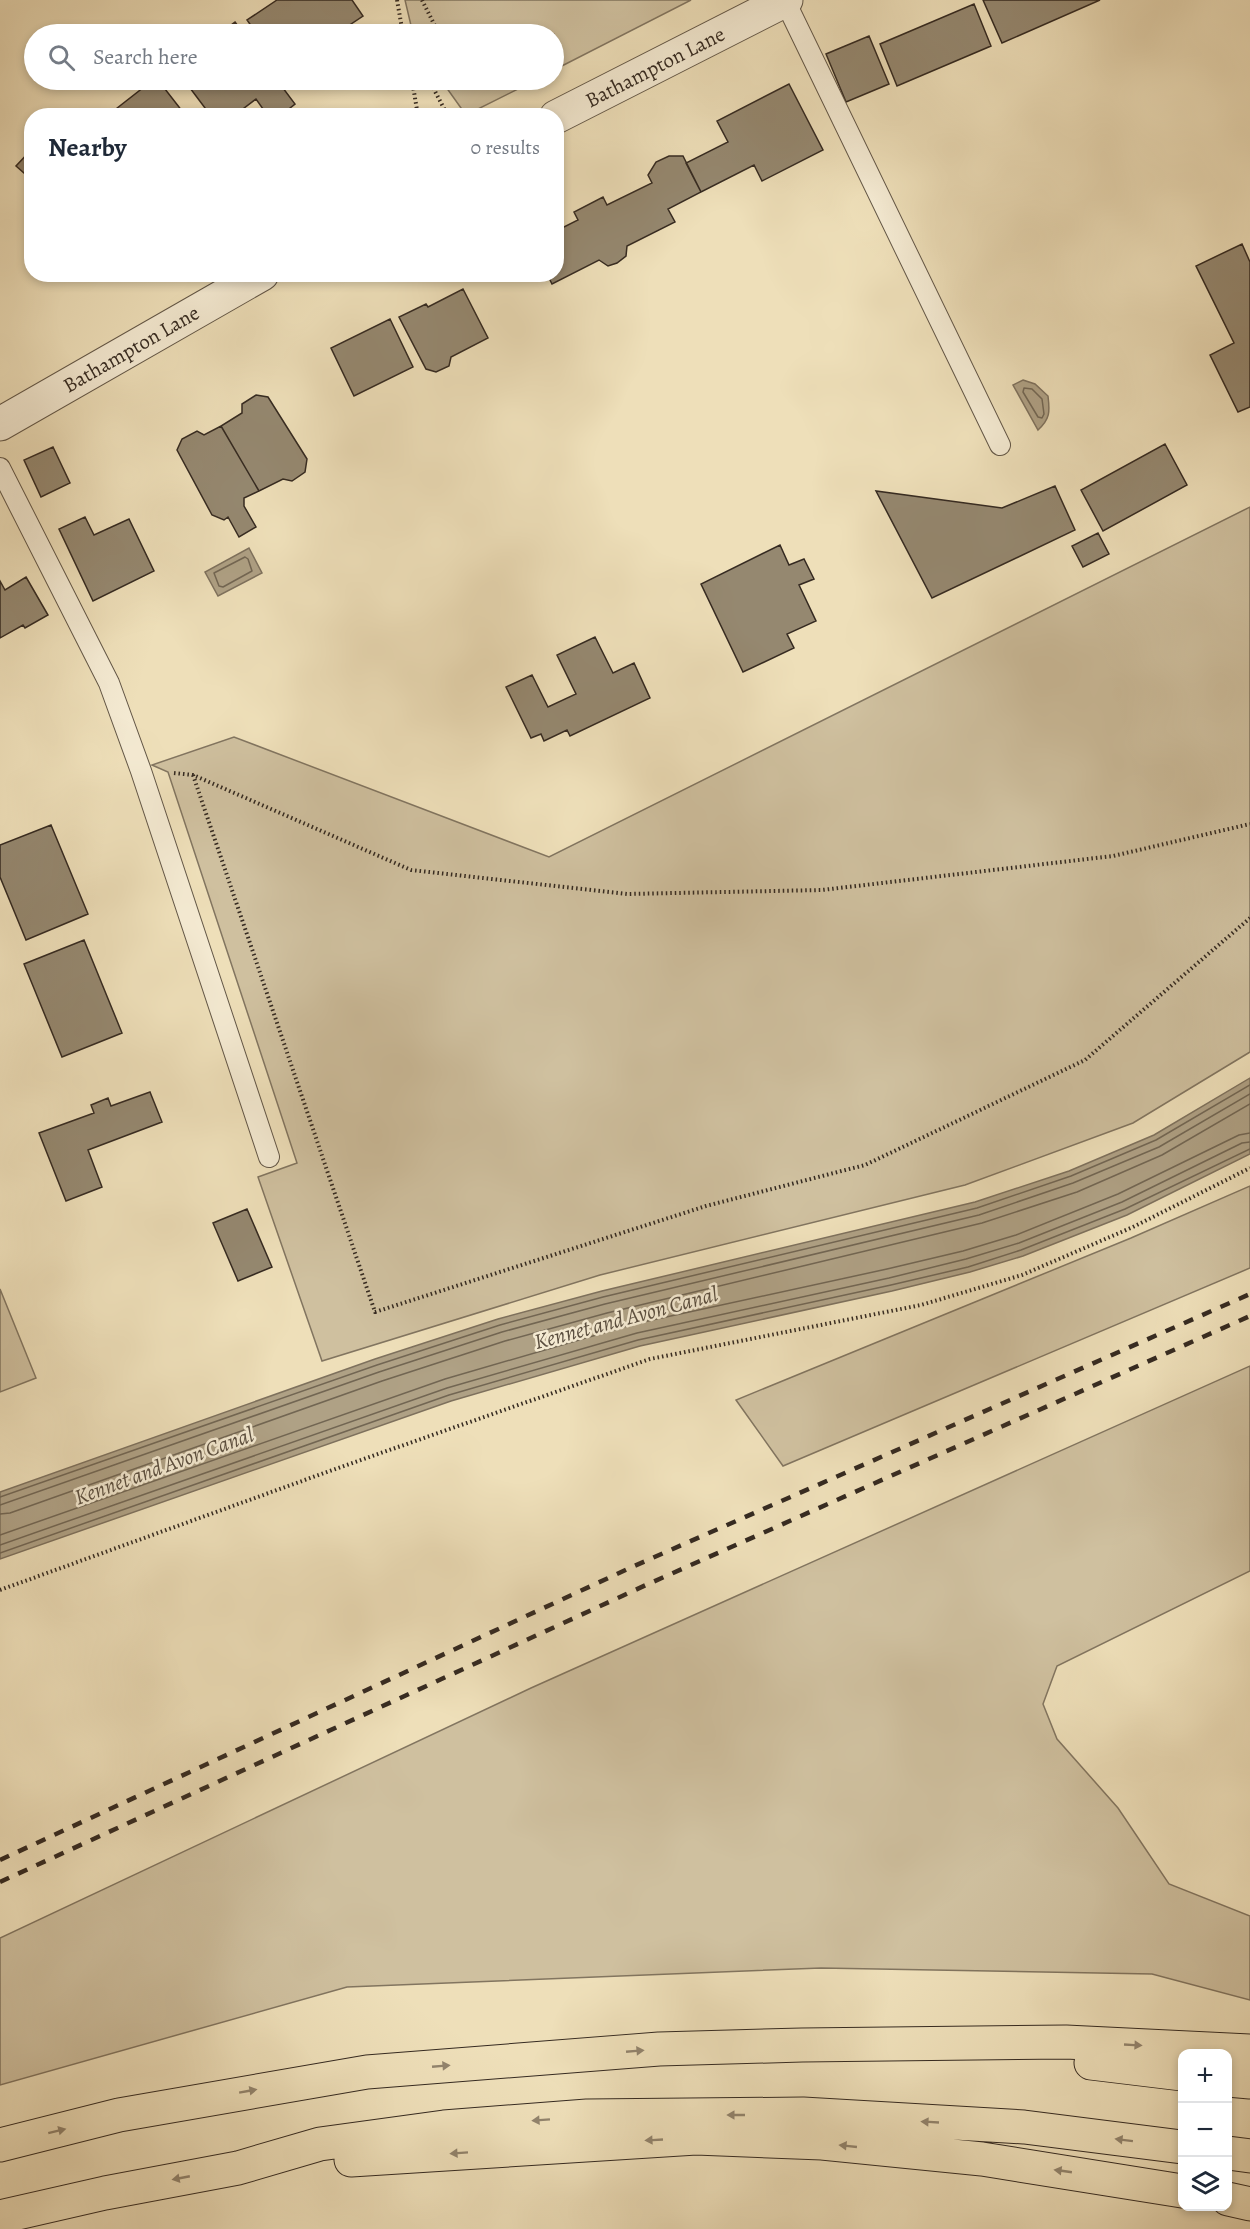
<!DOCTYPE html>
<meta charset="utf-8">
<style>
body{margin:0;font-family:Alegreya,serif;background:#f2f2f3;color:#1f2937}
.controls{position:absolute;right:18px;bottom:18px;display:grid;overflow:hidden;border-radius:12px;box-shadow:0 3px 9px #0003}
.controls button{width:54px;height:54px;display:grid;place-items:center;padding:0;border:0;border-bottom:2px solid #e0e1e3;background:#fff;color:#1f2937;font:30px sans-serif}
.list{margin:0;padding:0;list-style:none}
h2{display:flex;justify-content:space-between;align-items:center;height:78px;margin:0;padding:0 24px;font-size:26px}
h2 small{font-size:20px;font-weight:400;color:#747a83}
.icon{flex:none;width:33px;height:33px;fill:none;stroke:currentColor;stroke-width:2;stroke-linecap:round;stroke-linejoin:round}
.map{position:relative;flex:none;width:1250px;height:2229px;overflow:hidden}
.search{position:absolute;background:#fff;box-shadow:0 3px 9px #0003;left:24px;top:24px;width:540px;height:66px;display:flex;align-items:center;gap:15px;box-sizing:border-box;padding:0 21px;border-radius:33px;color:#747a83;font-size:22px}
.panel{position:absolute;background:#fff;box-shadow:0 3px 9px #0003;left:24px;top:108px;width:540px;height:174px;border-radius:24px}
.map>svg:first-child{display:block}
.green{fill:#cfc09f;stroke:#827560;stroke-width:1.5}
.water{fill:#afa185;stroke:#7e715d;stroke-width:1.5}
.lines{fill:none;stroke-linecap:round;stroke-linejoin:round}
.shore{stroke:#726653;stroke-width:1.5}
.building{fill:#958870;stroke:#352a21;stroke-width:1.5}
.lane-casing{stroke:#635747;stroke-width:22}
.street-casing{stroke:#635747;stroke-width:35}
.highway-casing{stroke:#352a21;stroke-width:35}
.path{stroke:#352a21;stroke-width:4;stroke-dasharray:1.5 3;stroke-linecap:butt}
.lane{stroke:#f4ead2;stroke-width:20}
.street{stroke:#f4ead2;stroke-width:33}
.highway{stroke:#eedfb9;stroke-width:33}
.rail{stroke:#352a21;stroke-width:4.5;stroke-dasharray:10 10;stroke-linecap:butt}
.oneway{fill:#92846d}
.labels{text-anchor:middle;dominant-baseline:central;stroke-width:5;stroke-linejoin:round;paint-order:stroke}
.street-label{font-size:21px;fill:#352a21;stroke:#f4ead2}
.water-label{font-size:22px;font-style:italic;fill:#5a4e3f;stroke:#f4ead2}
</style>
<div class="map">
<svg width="1250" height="2229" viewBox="0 0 1250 2229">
<rect width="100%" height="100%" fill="#eedfb9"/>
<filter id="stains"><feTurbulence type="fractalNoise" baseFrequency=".00333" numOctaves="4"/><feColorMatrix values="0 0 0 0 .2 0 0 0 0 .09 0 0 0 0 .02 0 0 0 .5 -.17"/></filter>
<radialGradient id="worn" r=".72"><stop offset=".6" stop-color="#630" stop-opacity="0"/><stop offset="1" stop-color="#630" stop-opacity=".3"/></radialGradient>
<!-- green -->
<path class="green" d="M405,0H691L554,70V34H413Z
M441,80H536L466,115Z
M1250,507V1052L1133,1123L965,1185L600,1275L322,1361L258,1177L297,1163L168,772L152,765L234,737L549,857Z
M1250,1186V1268L783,1466L736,1400L1131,1238Z
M0,1289L36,1378L0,1392Z
M1250,1366V1571L1057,1666L1043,1704L1057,1739L1118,1808L1169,1884L1250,1916V2000L1152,1974L821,1968L347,1987L0,2085V1938L531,1688Z"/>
<!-- water -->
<path class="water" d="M1023,380L1035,384L1048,396C1050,412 1050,419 1038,430L1013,385Z
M249,548L262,573L218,596L205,572Z
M1250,1078V1154L1127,1215L1023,1256L970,1272L892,1291L640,1346L451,1401L0,1559V1492L375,1359L498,1319L602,1291L975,1202L1069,1171L1154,1135Z"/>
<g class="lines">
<!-- shore -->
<path class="shore" d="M1024,388L1032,389L1042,399L1044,414L1042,418L1038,417L1023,392Z
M245,557L248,559L252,571L223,587L219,586L214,573Z
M0,1497L377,1365L500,1325L603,1297L977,1208L1071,1176L1156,1140L1250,1085
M0,1505L379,1372L502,1332L605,1304L979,1215L1073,1183L1159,1147L1250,1094
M0,1514L10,1513L382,1381L505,1341L607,1313L982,1223L1077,1192L1162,1155L1250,1104
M0,1535L445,1379L634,1324L887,1269L963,1251L1016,1235L1118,1194L1239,1135L1250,1133
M0,1545L447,1388L637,1333L889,1278L966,1259L1019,1243L1122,1202L1242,1143L1250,1142
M0,1553L449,1395L638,1340L891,1285L968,1267L1021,1250L1125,1209L1250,1149"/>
</g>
<!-- building -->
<path class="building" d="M277,0H352L363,16L336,34H257L247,20Z
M983,0H1100L1002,43Z
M974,4L991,46L897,86L880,44Z
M235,22L244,34H219Z
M869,36L889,84L846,102L826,54Z
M153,80H158L186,116H107Z
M184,80H277L295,104L280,116H268L256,99L239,112L241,116H211Z
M789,84L823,150L762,181L754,165L701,192L686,163L728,142L717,121Z
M32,149V180L16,166Z
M669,156H683L701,192L668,209L675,222L627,246L626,256L617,263L608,266L599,260L552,284L547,274H556V231L578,220L574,212L603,197L607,205L652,183L648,175L656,162Z
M1242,244L1250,262V407L1238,412L1210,355L1234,343L1196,266Z
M463,289L488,338L451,357L449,366L436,372L426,369L399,317L426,304L428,307Z
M390,319L413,367L354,396L331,348Z
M256,395L268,397L307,459L305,472L292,481L283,479L259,491L221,426L242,413V404Z
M221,426L259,491L244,498V506L256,527L239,537L228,517L224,520L212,515L177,450L182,439L197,431L204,435Z
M1165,444L1187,485L1103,531L1081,490Z
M53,447L70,483L41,497L24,460Z
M1055,486L1075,530L932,598L876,491L1002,508Z
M85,517L94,535L129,519L154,571L93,601L59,529Z
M1098,533L1109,554L1083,567L1072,546Z
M780,545L789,565L804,559L814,579L799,585L816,621L787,634L794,648L743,672L701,584Z
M26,577L48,615L25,628L23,625L0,638V581L5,590Z
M595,637L613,673L634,663L650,698L570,736L567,730L544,741L541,734L531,738L506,687L532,675L548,707L576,694L557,655Z
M51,825L88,914L26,940L0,877V845Z
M84,940L122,1033L62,1057L24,964Z
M150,1092L162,1122L88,1150L102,1187L66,1201L39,1133L94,1113L91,1105L108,1098L111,1106Z
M247,1209L272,1267L238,1281L213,1223Z"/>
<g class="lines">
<!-- lane casing -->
<g class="lane-casing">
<path id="lane" d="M785,1L1000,445
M0,468L109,683L141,771L269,1157"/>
</g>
<!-- street casing -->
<g class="street-casing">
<path id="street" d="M556,117L786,0
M0,424L262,274"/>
</g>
<!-- highway casing -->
<g class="highway-casing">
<path id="highway" d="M1091,2063L1182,2074
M1228,2080L1250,2082
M0,2145L119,2115L367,2072L659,2049L802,2045L1066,2042L1250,2051
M1228,2153L1250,2156
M351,2160L696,2138L822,2143L982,2159L1182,2191
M1228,2199L1250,2204
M0,2217L105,2193L238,2168L320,2144L444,2127L587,2116L803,2114L1024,2127L1182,2147"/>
</g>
<!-- path -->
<path class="path" d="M397,0L403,34
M422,0L439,34
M412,80L418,116
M429,80L448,116
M174,773L193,775L411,870L627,894L822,890L1113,856L1250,824
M193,775L375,1312L706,1206L865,1165L1085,1060L1250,918
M0,1590L338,1468L650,1359L921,1305L1022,1275L1133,1227L1250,1168"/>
<!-- lane -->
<use href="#lane" class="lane"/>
<!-- street -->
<use href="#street" class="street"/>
<!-- highway -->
<use href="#highway" class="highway"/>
<!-- rail -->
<path class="rail" d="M0,1860L632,1567L1250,1294
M0,1882L646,1585L1250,1316"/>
</g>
<!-- one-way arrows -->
<defs><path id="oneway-solid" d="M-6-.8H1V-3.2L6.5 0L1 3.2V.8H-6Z" transform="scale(1.5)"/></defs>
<g class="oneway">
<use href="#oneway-solid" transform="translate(1133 2045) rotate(3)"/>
<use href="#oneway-solid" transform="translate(635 2051) rotate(-5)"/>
<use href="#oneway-solid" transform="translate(441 2066) rotate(-5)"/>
<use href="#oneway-solid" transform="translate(248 2091) rotate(-10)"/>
<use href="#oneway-solid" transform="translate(736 2115) rotate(180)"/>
<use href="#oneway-solid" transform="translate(541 2120) rotate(176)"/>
<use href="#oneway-solid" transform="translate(930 2122) rotate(-177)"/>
<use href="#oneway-solid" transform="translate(57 2131) rotate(-14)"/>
<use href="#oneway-solid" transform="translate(654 2140) rotate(177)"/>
<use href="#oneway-solid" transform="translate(1124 2140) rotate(-173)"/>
<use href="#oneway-solid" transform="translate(848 2146) rotate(-174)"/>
<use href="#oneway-solid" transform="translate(459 2153) rotate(176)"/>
<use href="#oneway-solid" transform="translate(1063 2171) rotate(-172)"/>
<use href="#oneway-solid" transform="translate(181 2178) rotate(169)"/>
</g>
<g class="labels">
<!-- street labels -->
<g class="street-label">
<text transform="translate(655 67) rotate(-27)">Bathampton Lane</text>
<text transform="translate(131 349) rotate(-30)">Bathampton Lane</text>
</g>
<!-- water labels -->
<g class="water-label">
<text transform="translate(626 1318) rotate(-15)">Kennet and Avon Canal</text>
<text transform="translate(164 1466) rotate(-20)">Kennet and Avon Canal</text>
</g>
</g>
<rect width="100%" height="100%" filter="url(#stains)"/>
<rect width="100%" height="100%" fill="url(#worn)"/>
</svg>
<div class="controls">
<button>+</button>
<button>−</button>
<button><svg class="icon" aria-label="layers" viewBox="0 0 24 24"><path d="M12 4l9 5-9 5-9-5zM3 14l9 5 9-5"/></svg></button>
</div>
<div class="search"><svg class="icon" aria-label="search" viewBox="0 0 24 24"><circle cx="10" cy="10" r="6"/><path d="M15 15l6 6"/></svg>Search here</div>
<section class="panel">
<h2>Nearby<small>0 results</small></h2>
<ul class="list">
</ul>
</section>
</div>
